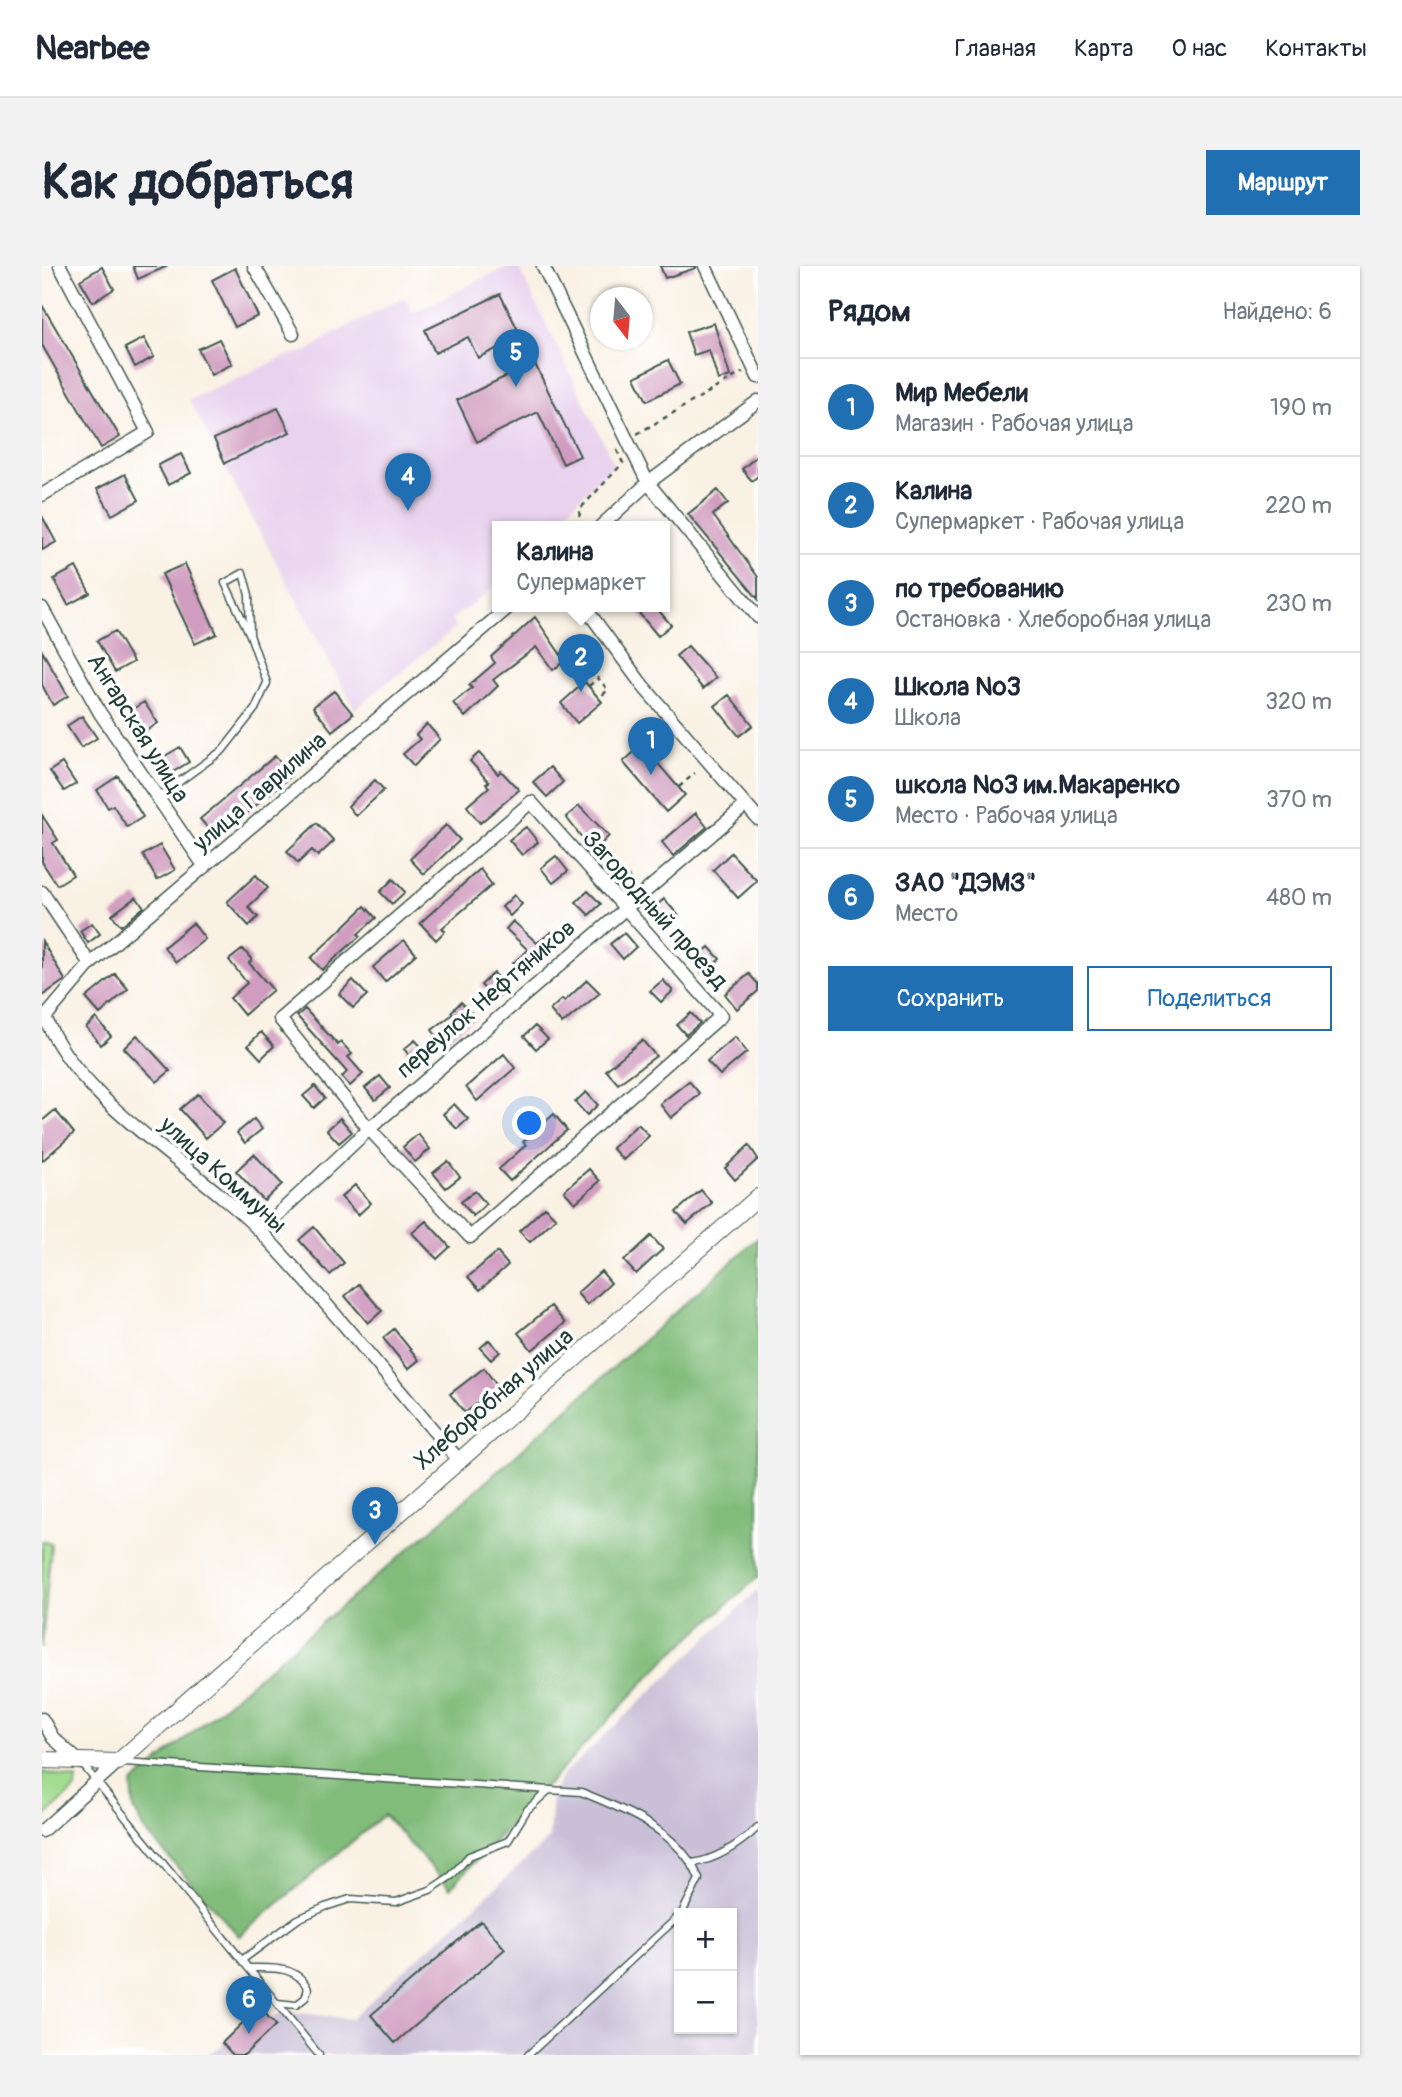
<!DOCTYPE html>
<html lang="ru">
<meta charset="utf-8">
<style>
body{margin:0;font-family:Pangolin,sans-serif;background:#f2f2f3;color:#1f2937}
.controls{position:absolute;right:21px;bottom:21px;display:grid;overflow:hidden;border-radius:0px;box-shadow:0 2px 5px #0004}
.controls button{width:63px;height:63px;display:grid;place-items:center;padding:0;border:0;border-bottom:2px solid #e0e1e3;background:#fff;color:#1f2937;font:35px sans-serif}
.compass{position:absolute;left:548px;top:21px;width:63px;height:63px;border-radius:50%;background:#fff;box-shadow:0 2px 5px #0004;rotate:164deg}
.you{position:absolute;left:488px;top:858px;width:24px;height:24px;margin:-18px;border:5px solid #fff;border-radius:50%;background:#1a73e8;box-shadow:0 0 0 10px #1a73e833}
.badge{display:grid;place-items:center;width:46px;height:46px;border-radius:50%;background:#1f6fb2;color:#fff;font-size:23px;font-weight:700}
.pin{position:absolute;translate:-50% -58px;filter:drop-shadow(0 2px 4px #0008)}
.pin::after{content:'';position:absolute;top:37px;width:24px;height:21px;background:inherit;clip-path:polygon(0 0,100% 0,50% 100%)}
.popup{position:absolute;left:450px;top:255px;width:178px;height:91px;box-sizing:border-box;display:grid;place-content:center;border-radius:0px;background:#fff;filter:drop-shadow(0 2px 5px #0005);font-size:23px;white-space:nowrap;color:#747a83}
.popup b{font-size:26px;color:#1f2937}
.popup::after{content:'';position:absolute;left:50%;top:100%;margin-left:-14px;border:14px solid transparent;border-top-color:#fff}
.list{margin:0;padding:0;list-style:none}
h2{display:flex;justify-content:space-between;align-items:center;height:91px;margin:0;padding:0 28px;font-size:30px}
h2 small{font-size:23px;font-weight:400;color:#747a83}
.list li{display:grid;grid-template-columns:46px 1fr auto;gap:21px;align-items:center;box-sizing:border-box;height:98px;padding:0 28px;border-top:2px solid #e0e1e3}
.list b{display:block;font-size:26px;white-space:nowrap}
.list p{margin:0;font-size:23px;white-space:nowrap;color:#747a83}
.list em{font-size:23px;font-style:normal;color:#747a83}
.actions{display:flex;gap:14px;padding:21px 28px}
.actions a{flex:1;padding:16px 0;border:2px solid #1f6fb2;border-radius:0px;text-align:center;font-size:24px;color:#1f6fb2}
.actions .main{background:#1f6fb2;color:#fff}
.map{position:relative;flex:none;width:716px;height:1789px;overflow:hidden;border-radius:0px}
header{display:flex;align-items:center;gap:42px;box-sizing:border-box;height:98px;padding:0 35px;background:#fff;border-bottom:2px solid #e0e1e3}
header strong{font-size:33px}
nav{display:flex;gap:38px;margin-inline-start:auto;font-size:24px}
.intro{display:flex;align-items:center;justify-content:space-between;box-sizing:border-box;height:168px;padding:0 42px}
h1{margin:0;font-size:49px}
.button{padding:18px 32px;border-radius:0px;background:#1f6fb2;color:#fff;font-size:24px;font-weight:700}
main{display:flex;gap:42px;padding:0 42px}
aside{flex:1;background:#fff;border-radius:0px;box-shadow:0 2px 5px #0004}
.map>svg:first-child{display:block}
.built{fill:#e8d2ee}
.industrial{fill:#c9bfd7;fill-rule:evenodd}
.green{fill:#a2dc8f;stroke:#608c62;stroke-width:2}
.forest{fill:#81bc7a;stroke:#507c57;stroke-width:2}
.building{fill:#d09cbf}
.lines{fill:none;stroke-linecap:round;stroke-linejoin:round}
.lane-casing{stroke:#40584e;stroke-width:9}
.street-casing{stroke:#40584e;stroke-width:15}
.secondary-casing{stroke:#40584e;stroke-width:18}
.path{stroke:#40584e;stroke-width:2.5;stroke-dasharray:5 5;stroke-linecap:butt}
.lane{stroke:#fff;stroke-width:6}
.street{stroke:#fff;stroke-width:12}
.secondary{stroke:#fff;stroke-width:16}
.labels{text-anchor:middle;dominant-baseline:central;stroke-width:7;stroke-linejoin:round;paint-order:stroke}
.street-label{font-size:24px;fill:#1f3d34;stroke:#fff}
</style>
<header>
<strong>Nearbee</strong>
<nav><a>Главная</a><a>Карта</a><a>О нас</a><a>Контакты</a></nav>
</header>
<div class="intro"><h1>Как добраться</h1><a class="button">Маршрут</a></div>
<main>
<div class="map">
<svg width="716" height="1789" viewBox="0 0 716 1789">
<rect width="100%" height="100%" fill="#fff"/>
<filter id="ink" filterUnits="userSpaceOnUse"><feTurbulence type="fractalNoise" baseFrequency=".0143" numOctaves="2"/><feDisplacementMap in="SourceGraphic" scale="14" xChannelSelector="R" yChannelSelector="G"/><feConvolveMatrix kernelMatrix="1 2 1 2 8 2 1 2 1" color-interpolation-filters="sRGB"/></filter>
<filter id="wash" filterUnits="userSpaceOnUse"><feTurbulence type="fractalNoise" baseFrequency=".00686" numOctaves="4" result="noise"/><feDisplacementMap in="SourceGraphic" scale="28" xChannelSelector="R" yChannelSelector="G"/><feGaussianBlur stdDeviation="1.57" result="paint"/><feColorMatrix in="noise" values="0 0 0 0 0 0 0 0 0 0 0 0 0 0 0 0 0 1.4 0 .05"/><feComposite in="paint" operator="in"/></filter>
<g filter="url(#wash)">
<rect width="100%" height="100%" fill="#f9f1e3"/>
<!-- built -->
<path class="built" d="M466,0H476L572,198L510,260H455V319L409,354L414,361L313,443L147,134L245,90L266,85L286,71L362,31L371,47Z"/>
<!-- industrial -->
<path class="industrial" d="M716,1324V1789H164L242,1745L309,1753L507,1573L510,1530L519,1511ZM637,1647H690V1763H637Z"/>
<!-- green -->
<path class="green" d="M0,1275L9,1278L0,1382Z
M0,1506L35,1513L33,1523L0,1553Z"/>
<!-- forest -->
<path class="forest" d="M716,972V1311L623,1394L408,1622L342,1549L197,1670L104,1566L92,1544L90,1518L401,1254Z"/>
<g id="blocks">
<!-- building -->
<path class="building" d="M91,0H126L96,13Z
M618,0H654V2L623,12Z
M60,1L72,23L51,36L38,14Z
M193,2L216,50L193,61L170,14Z
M458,28L481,74L476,77L486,97L491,94L538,190L521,198L496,146L435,176L415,134L471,107L458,81L436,92L426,71L393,87L383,64Z
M0,39L78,171L59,182L0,79Z
M672,57L688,110L676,114L667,84L652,89L644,66Z
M102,72L112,91L93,101L83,82Z
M177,73L190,98L169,109L156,83Z
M626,94L638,118L605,135L593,111Z
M236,142L248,166L183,197L172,173Z
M139,188L149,207L126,219L116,199Z
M716,189V210L710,215L700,203Z
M83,208L97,234L70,249L55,223Z
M676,224L686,237L671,249L716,311V333L646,248Z
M0,250L14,276L0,284Z
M143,298L175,368L153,378L120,308Z
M34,301L48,327L26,339L12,313Z
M591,340H613L629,359L616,370Z
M493,351L523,395L511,404L494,381L451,414L456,420L423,451L411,437L430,422L427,419L453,397L449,391Z
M73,365L91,396L73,406L55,375Z
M646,380L674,412L661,423L634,390Z
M0,385L26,430L11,439L0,419Z
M543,416L560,436L535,457L519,437Z
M292,425L311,448L290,465L271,441Z
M687,429L711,459L697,470L673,440Z
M102,436L116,457L101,467L87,445Z
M40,450L55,472L39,482L25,460Z
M385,458L398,473L372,500L361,488L378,473L374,469Z
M600,479L643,529L624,546L581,496Z
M138,481L147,496L123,511L113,496Z
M437,487L456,508L459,505L477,524L438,557L425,540L447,521L444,518L447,516L428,495Z
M233,490L249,510L175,572L158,553Z
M20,497L34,518L22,525L8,505Z
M508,501L521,516L505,531L491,516Z
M76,510L101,551L85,561L71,539L66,542L55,524Z
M333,514L342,524L314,550L306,540Z
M537,540L567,570L551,586L524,551Z
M654,547L665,561L631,590L620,576Z
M0,549L16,574L11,577L31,609L15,619L0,596Z
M275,557L292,575L276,590L270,584L256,597L245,585Z
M404,559L418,574L382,608L368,593Z
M484,561L496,576L480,589L467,574Z
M118,579L133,604L115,614L101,589Z
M689,587L715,615L696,632L671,604Z
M514,590L526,605L511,617L499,602Z
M438,603L450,619L400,662L403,665L394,674L378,657Z
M582,606L592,617L581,626L571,615Z
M214,609L226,622L206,641L216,651L207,660L185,636Z
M351,613L363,626L350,638L338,626Z
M546,625L559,638L547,649L534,636Z
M472,629L480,638L468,650L460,641Z
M94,631L102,641L79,660L70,649Z
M622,633L637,650L621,664L606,647Z
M323,640L334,652L316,668L318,670L280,704L269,692Z
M471,655L495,677L509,666L520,678L510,687L507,684L480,708L471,697L486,684L464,663Z
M50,657L58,668L46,677L38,665Z
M151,657L163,673L134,696L122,681Z
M582,667L594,681L581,693L568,678Z
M362,674L374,688L343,716L331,701Z
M0,675L23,714L0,730Z
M667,681L678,693L661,708L650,696Z
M201,683L210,694L207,697L231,724L202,749L188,732L205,717L187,694Z
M452,707L465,722L453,734L439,719Z
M73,708L86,723L58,748L44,732Z
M707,708L716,718V725L695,743L683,728Z
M311,714L325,729L311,742L297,728Z
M545,714L558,727L520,758L508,744L520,733L523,735Z
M621,714L631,725L619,736L608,725Z
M419,736L433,751L400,777L390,764L411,748L409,746Z
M263,743L296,779L299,776L310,788L306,791L321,808L308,820L300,811L305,806L255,750Z
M649,747L658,757L644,769L635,759Z
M54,752L69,770L59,779L44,761Z
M493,760L506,773L494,783L482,770Z
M219,766L232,780L219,793L206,779Z
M95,769L128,805L115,816L82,782Z
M693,771L705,786L678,809L665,795Z
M373,774L386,788L375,798L362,783Z
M600,774L614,790L576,818L564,804Z
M462,788L473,802L435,835L424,821Z
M338,810L348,822L333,834L323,822Z
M647,815L658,828L629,852L618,838Z
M273,820L283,832L272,842L261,830Z
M544,826L556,839L545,849L533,836Z
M156,828L181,857L164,872L138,843Z
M412,838L426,853L415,863L401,848Z
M13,844L32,867L0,895V855Z
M512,848L525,864L468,915L457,903L484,879L481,876Z
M298,852L310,866L297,877L285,864Z
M212,853L220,863L203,877L195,867Z
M596,858L607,870L581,894L570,882Z
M376,868L388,883L373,896L361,881Z
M707,879L716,893L693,914L683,902Z
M212,888L240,918L222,935L194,905Z
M406,895L418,911L404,922L391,907Z
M547,903L558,915L533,937L522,925Z
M313,919L329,937L316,949L299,931Z
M659,924L670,937L645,958L634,946Z
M433,925L444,938L431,950L419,936Z
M503,941L514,952L488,976L477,965Z
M384,955L408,981L395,993L370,967Z
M272,961L302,997L288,1009L257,974Z
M609,970L621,983L594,1008L582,995Z
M455,986L466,999L438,1024L426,1011Z
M559,1005L569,1017L545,1039L535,1027Z
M317,1018L340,1045L326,1057L303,1030Z
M509,1040L523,1057L490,1084L476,1067Z
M352,1063L377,1094L366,1103L341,1072Z
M447,1074L458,1086L449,1094L438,1082Z
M442,1102L456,1121L423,1147L408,1128Z
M439,1655L463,1683L353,1777L329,1749Z
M217,1741L234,1759L202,1789H191L180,1777Z"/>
</g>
</g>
<g filter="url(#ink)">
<use href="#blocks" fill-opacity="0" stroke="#40584e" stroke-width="2"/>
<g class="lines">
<!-- lane casing -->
<g class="lane-casing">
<path id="lane" d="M116,531L181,484L213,443L225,417L208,369L207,329L201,307L183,317L208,369
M82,1496L539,1526C582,1543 640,1567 657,1613L640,1647
M41,1499L277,1789
M651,1597C676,1593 698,1578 716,1561
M200,1694L256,1653L283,1641L308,1633L354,1636L388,1624L409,1610L427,1590L466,1575L485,1544L507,1524
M207,1702C229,1702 255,1699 266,1723L263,1732L254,1739L235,1737
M486,1789L637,1650"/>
</g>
<!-- street casing -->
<g class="street-casing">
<path id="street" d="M212,0L251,68
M501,0L606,217L716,351
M663,0L716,111
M0,229L106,166L18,0
M559,260L606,217L716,135
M542,340L601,420L716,553
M0,342L58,447L163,601
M489,536L679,750L428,971L327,863L238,753Z
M0,626L48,698
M3,751C38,839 154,899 219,966C287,1037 352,1120 417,1194
M0,755L48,698L468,340
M218,965L327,863L704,539
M0,1453L11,1472L39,1497
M0,1565L76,1496"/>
</g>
<!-- secondary casing -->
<g class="secondary-casing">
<path id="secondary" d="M0,1494L76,1496L716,931"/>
</g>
<!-- path -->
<path class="path" d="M595,168L701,106
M539,260L537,244L581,197L573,180
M519,388L530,379
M547,420L556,412L566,424L557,432
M637,521L653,507
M205,1752L202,1748L219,1734"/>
<!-- lane -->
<use href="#lane" class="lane"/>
<!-- street -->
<use href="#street" class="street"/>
<!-- secondary -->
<use href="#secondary" class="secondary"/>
</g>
</g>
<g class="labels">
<!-- street labels -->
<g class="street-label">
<text transform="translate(96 462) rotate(58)">Ангарская улица</text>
<text transform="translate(218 526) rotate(-41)">улица Гаврилина</text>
<text transform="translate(613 644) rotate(48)">Загородный проезд</text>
<text transform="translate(444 733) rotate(-41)">переулок Нефтяников</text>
<text transform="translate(181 909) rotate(42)">улица Коммуны</text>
<text transform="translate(452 1133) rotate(-41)">Хлеборобная улица</text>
</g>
</g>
</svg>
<div class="controls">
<button>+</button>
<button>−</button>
</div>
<svg class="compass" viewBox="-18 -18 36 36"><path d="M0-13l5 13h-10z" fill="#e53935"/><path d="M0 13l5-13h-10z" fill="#747a83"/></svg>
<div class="you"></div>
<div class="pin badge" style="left:609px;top:509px">1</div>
<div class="pin badge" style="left:539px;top:426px">2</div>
<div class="popup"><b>Калина</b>Супермаркет</div>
<div class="pin badge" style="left:333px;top:1279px">3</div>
<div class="pin badge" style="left:366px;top:245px">4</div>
<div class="pin badge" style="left:474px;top:121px">5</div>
<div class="pin badge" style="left:207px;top:1768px">6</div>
</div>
<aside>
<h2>Рядом<small>Найдено: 6</small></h2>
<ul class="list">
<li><span class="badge">1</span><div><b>Мир Мебели</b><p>Магазин · Рабочая улица</p></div><em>190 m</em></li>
<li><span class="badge">2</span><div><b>Калина</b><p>Супермаркет · Рабочая улица</p></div><em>220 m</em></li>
<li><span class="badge">3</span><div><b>по требованию</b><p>Остановка · Хлеборобная улица</p></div><em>230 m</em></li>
<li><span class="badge">4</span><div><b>Школа №3</b><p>Школа</p></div><em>320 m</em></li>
<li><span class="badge">5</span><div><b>школа №3 им.Макаренко</b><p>Место · Рабочая улица</p></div><em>370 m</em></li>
<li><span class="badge">6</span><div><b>ЗАО &quot;ДЭМЗ&quot;</b><p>Место</p></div><em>480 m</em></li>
</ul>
<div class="actions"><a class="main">Сохранить</a><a>Поделиться</a></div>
</aside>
</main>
